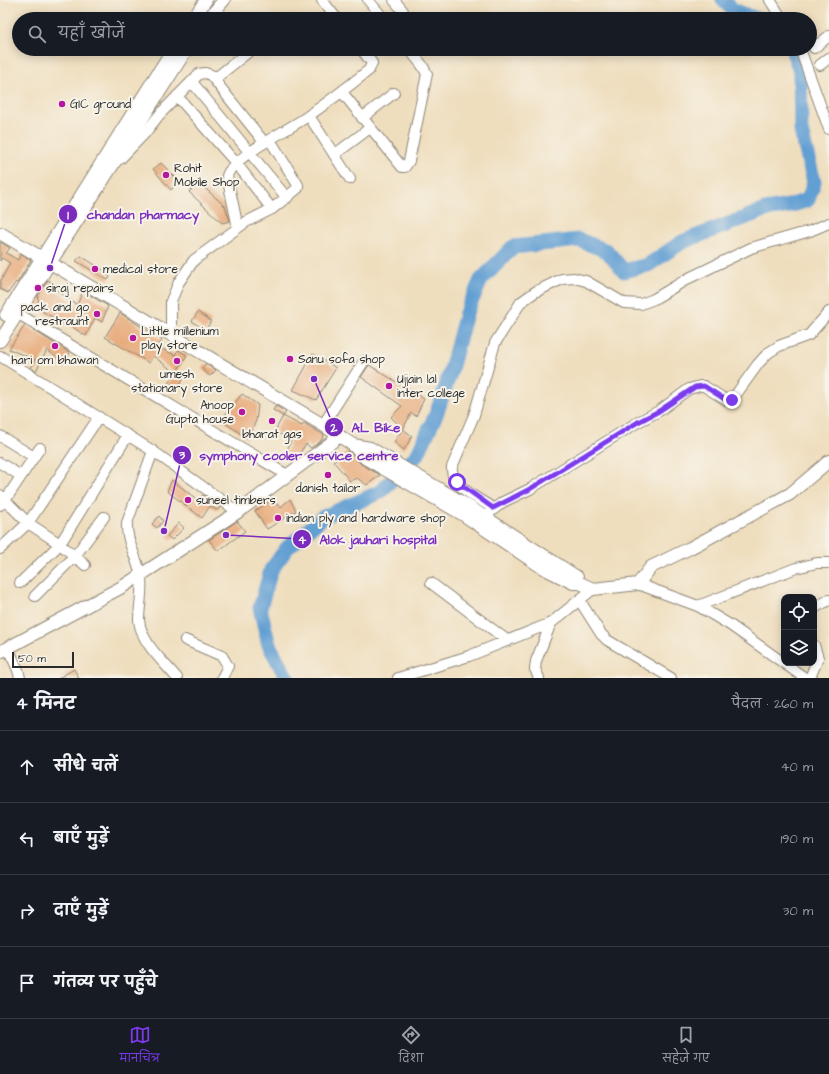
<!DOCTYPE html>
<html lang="hi">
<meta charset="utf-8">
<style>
body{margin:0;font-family:"Architects Daughter","Playpen Sans Deva",sans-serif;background:#242831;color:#f1f3f6}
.controls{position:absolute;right:12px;bottom:12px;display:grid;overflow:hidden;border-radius:8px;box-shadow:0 2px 10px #0003}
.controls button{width:36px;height:36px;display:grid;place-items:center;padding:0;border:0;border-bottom:1px solid #363941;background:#171b24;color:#f1f3f6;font:20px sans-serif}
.scale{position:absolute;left:12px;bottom:10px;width:62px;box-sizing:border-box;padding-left:4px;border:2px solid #2b2b2b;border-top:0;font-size:11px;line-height:14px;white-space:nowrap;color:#2b2b2b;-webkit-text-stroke:3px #f7f3e8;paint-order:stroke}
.stop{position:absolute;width:12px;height:12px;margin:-9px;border:3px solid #7c3aed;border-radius:50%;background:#fff}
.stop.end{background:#7c3aed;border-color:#fff;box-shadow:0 1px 4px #0008}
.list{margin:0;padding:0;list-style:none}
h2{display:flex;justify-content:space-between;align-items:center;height:52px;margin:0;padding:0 16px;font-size:17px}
h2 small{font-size:13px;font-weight:400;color:#9ea1a6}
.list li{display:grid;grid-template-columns:26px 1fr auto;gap:12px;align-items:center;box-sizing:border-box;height:72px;padding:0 16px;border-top:1px solid #363941}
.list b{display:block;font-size:15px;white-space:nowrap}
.list em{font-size:13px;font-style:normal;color:#9ea1a6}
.icon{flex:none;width:22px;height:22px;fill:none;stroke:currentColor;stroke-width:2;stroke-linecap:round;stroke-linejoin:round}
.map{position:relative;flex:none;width:829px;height:678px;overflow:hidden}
.search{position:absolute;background:#171b24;box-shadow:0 2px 10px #0003;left:12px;right:12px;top:12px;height:44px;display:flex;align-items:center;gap:10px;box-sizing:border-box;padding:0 14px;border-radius:22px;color:#9ea1a6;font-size:15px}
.sheet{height:340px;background:#171b24}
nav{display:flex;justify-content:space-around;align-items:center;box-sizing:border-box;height:56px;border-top:1px solid #363941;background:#171b24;font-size:11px;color:#9ea1a6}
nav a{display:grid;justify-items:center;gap:2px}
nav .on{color:#7c3aed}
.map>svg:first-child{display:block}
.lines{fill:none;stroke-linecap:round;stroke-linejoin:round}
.river{stroke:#629fd3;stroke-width:15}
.building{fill:#e8ab7c}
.minor-casing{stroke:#8d8474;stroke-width:12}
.tertiary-casing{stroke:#8d8474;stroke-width:14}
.minor{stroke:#fff;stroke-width:10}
.tertiary{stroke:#fff;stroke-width:12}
.route{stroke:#7c3aed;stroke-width:5}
.poi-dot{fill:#b5179e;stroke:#f7f3e8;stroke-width:1.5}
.labels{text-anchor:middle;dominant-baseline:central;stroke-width:4;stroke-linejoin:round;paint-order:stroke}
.poi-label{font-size:12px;fill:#2b2b2b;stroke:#f7f3e8;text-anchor:start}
.leader{fill:none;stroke:#7b2cbf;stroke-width:1.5}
.callout-dot{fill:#7b2cbf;stroke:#f7f3e8;stroke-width:1.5}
.mark-label{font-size:12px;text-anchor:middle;font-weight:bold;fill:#fff}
.callout-label{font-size:13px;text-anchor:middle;font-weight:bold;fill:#7b2cbf;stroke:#f7f3e8;stroke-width:4;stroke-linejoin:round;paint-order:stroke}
</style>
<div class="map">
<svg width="829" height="678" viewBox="0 0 829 678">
<rect width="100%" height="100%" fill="#f7f3e8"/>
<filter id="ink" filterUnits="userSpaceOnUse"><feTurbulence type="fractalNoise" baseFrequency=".025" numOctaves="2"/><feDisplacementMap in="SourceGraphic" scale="8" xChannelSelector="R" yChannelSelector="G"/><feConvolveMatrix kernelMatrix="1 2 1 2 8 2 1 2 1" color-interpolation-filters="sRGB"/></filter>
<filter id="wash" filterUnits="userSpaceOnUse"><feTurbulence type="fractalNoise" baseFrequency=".012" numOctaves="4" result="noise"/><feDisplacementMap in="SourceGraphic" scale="16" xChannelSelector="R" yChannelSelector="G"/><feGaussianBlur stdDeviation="0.9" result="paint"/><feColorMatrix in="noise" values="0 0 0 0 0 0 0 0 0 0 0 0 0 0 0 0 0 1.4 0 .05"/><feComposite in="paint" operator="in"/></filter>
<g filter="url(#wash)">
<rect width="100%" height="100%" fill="#efdebe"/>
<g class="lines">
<!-- river -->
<path class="river" d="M723,0L733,10L757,19
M287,678L269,645L260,608L271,570L287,548L323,517L380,492L418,454L437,412L450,373L466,313L481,280L513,247L579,240L607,251L624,271L648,265L682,242L765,210L789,206L808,200L814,182L801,131L800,70L792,49"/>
</g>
<g id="blocks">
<!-- building -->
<path class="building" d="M161,163L179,181L171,190L153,169Z
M198,182L225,206L230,221L222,223L189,192Z
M0,242L10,248L6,253L18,260L21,254L31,260L17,283L16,282L8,293L0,289V282L10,263L2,258L0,261Z
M81,256L108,273L107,274L110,277L108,280L76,261Z
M48,280L57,285L55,289L77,305L83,291L108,306L102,322L95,318L86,336L63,321L62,323L35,307L39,300L37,298Z
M198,312L211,321L205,331L192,321Z
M120,313L162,340L158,347L175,355L178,350L187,355L176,373L153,356L149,363L105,337Z
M25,325L70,353L63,363L47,350L36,371L31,368L35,360L9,349Z
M313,354L336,368L316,400L293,390Z
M205,364L216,370L210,376L202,369Z
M369,365L424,399L416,416L411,413L403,429L391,417L402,406L361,377Z
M176,373L185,377L175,392L166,386Z
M242,394L258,405L256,421L247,438L221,420Z
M276,406L286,412L283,416L273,410Z
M283,416L302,426L304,423L324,435L321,441L311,448L306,444L294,461L285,455L291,441L275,431Z
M403,429L412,436L404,450L394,442Z
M348,451L361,464L380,475L367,485L357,478L350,481L333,461Z
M172,480L199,501L203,495L221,508L216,510L210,506L202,518L167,491Z
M290,499L296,511L267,529L255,511L272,500L281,507Z
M159,516L163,521L157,528L152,524Z
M237,521L245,531L218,551L209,540Z
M179,523L184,528L172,540L167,536Z
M74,669L79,678H59Z"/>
</g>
</g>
<g filter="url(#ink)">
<use href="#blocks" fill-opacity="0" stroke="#8d8474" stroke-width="1"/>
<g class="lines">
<!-- minor casing -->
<g class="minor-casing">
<path id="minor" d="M322,0L337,19
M368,0L384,19
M394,0L403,11
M770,0L782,19
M814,48L829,36
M800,49L829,129
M820,65L829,58
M212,77L264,142
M192,82L287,198
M342,92L402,167H405L409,161L427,74L422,65L409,49
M177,96L236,163L272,209
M309,116L350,179
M362,118L394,93
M334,155L370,128
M120,159L145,133L160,114L199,74L205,73L217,77L252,49
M238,228L227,176C232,157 290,129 308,116C329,102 349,86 369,70L372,63L361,49
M17,313L287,475
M171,333V301L179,282L194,260L246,222L272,209L298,188V185L270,140
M0,356L153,451L238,512
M323,425L364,361
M0,436L34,457
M153,451L127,523C126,541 136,555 140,573C144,587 139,605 139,620C141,643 163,661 177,678
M0,463L21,476
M0,495L28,523L60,544L85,565
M0,505L6,499L40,448
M493,508C479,499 450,486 452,467L474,415L495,343L521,302L535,292L562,279L574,278L586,281L624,303L641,304L654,299L689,278L751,248L810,231L829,223
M489,513L503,502L530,489L638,422L659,411L689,389L700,386H704L726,400H732L758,364L768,353L779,346L809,335L829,312
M0,549L28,523L99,417
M20,583L60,544L128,435
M431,583L508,641
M638,584L698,606L730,625L805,678
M35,596L75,556L104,517
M580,601L601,634L607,640L671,678
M698,606L796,568L817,563H829
M814,608L829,600
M185,640L222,656L228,666L222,678
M8,648L18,670L20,678
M398,678L469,656L551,623
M539,678L535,669L536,661L551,623L593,589
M810,678L818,658L814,645"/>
</g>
<!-- tertiary casing -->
<g class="tertiary-casing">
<path id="tertiary" d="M193,19L206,0
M208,19L224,0
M0,233L323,425L353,445L365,458L462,514L543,568L573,583H580L593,589L638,584L651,567L690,548L790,494L829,461
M6,315L173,49
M0,341L187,49
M353,445L370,448L468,506L577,577
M0,652L122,587L238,512L340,436"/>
</g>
<!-- minor -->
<use href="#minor" class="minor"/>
<!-- tertiary -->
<use href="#tertiary" class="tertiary"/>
</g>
</g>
<g class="lines" filter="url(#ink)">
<!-- route -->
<path class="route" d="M457,482L493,508L530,489L638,422L659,411L695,387L704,386L726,400H732"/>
</g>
<!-- markers -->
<g class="poi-dot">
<circle cx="62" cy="104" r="4"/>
<circle cx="166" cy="175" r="4"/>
<circle cx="95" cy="269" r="4"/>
<circle cx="38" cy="288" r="4"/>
<circle cx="97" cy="314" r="4"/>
<circle cx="133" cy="338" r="4"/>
<circle cx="55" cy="346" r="4"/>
<circle cx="290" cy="359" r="4"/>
<circle cx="177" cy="361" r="4"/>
<circle cx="389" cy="386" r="4"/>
<circle cx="242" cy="412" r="4"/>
<circle cx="272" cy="421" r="4"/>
<circle cx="328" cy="475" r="4"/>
<circle cx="188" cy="500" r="4"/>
<circle cx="278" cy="518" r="4"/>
</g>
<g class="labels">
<!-- poi labels -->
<g class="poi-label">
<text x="70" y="104">GIC ground</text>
<text x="174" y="168">Rohit<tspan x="174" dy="14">Mobile Shop</tspan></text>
<text x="103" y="269">medical store</text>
<text x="46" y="288">siraj repairs</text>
<text x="89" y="307" text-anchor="end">pack and go<tspan x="89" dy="14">restraunt</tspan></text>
<text x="141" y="331">Little millenium<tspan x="141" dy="14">play store</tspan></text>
<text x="298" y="359">Sanu sofa shop</text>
<text x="55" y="360" text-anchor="middle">hari om bhawan</text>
<text x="177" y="374" text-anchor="middle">umesh<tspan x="177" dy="14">stationary store</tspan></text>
<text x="397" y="379">Ujjain lal<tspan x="397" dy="14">inter college</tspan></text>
<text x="234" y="405" text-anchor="end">Anoop<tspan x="234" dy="14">Gupta house</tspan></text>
<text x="272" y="434" text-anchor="middle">bharat gas</text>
<text x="328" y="488" text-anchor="middle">danish tailor</text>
<text x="196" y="500">suneel timbers</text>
<text x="286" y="518">indian ply and hardware shop</text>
</g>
</g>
<!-- callouts -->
<path class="leader" d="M50 268L68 214M314 379L334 427M164 531L182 455M226 535L302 539"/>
<g class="callout-dot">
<circle cx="50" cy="268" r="4"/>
<circle cx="314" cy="379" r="4"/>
<circle cx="164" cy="531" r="4"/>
<circle cx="226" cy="535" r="4"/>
<circle cx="68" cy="214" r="10"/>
<circle cx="334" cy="427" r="10"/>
<circle cx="182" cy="455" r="10"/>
<circle cx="302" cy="539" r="10"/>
</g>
<g class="mark-label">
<text x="68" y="219">1</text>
<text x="334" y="432">2</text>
<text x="182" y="459">3</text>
<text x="302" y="544">4</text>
</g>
<g class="callout-label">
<text x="143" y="219">chandan pharmacy</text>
<text x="376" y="432">AL Bike</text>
<text x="299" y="460">symphony cooler service centre</text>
<text x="378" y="544">Alok jauhari hospital</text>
</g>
</svg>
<div class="controls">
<button><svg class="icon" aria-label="locate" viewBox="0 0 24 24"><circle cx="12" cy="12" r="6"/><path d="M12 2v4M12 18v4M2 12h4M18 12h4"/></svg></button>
<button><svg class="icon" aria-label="layers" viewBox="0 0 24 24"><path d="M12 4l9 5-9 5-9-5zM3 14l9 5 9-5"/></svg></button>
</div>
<div class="scale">50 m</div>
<div class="stop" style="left:457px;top:482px"></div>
<div class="stop end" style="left:732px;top:400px"></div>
<div class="search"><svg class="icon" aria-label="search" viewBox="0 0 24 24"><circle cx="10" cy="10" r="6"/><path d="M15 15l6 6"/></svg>यहाँ खोजें</div>
</div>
<section class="sheet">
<h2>4 मिनट<small>पैदल · 260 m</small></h2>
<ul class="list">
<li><svg class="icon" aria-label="ahead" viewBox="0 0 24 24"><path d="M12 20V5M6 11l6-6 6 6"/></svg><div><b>सीधे चलें</b></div><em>40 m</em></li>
<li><svg class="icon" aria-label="left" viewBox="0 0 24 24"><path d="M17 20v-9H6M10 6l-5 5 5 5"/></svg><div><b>बाएँ मुड़ें</b></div><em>190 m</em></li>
<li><svg class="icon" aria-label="right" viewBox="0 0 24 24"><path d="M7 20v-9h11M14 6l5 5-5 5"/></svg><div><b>दाएँ मुड़ें</b></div><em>30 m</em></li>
<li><svg class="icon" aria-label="arrive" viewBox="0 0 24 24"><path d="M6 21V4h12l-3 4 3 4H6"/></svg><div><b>गंतव्य पर पहुँचे</b></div></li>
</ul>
</section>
<nav>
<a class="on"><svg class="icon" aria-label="map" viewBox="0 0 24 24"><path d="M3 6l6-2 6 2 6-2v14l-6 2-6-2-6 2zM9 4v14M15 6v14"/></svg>मानचित्र</a>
<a><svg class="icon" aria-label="directions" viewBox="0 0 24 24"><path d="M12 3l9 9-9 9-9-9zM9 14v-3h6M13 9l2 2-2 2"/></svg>दिशा</a>
<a><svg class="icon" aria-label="saved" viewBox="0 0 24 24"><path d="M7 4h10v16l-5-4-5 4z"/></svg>सहेजे गए</a>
</nav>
